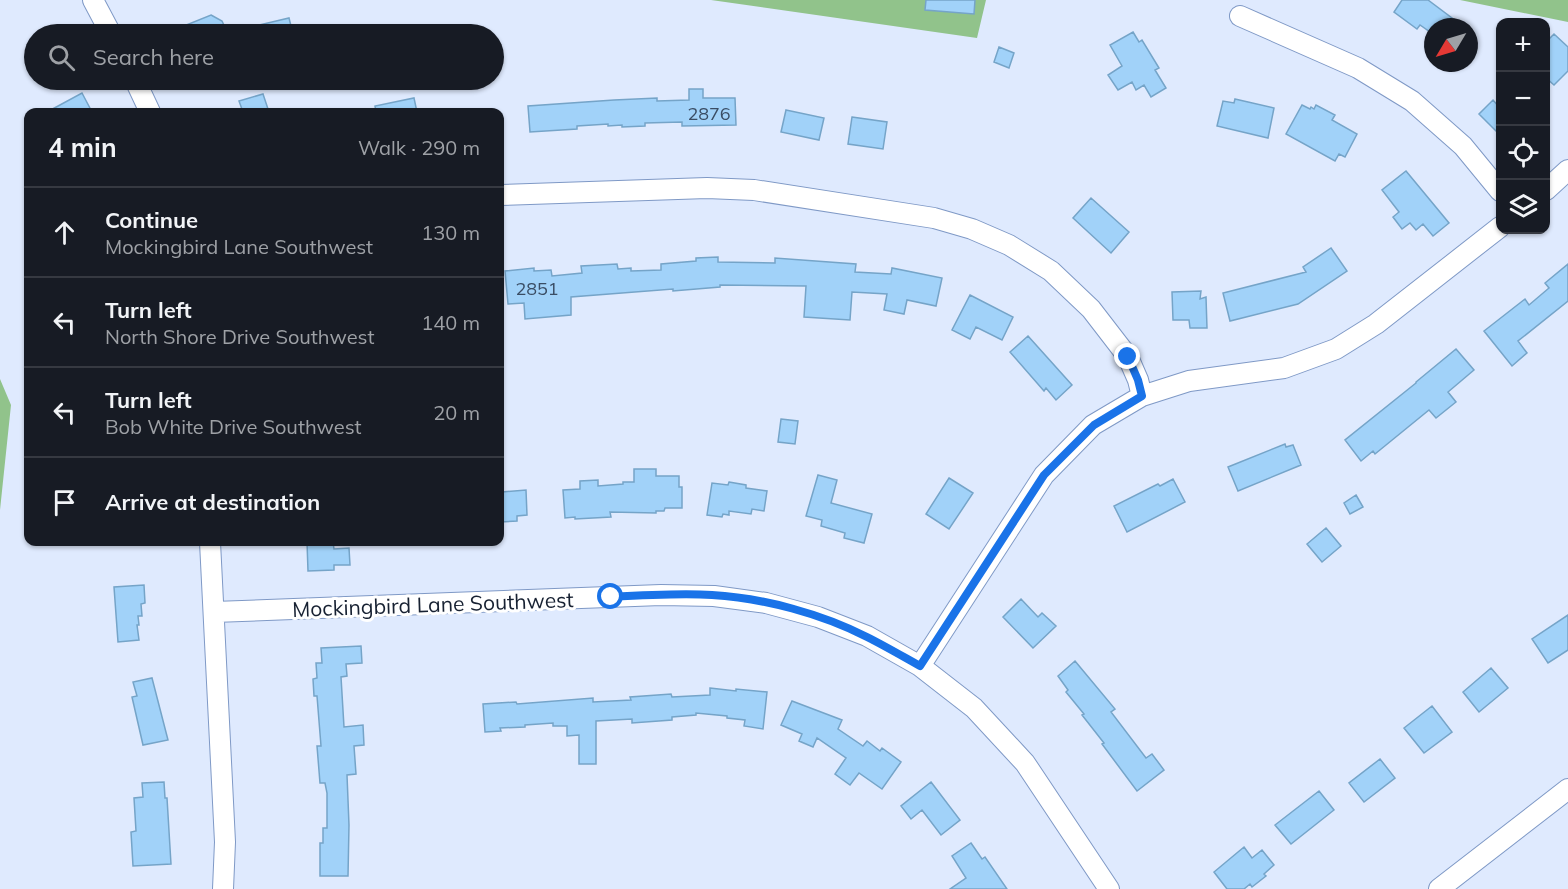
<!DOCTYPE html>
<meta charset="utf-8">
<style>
body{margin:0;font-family:Mulish,sans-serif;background:#20242c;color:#f1f3f6}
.controls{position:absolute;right:18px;top:18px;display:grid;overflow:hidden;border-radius:12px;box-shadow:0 2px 4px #0004}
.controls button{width:54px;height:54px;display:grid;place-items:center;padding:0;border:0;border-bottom:2px solid #363941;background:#171b24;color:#f1f3f6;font:30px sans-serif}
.compass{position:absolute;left:1424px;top:18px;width:54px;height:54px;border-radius:50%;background:#171b24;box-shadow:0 2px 4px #0004;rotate:232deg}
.stop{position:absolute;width:18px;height:18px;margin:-14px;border:4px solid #1a73e8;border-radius:50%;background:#fff}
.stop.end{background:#1a73e8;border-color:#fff;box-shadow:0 2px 6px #0008}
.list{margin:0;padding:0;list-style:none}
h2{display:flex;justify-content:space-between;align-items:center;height:78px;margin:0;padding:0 24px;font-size:26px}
h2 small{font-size:20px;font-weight:400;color:#9ea1a6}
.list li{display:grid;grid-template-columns:39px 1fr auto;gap:18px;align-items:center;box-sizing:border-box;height:90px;padding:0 24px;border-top:2px solid #363941}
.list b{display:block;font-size:22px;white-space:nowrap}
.list p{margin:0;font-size:20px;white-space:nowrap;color:#9ea1a6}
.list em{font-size:20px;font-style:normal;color:#9ea1a6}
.icon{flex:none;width:33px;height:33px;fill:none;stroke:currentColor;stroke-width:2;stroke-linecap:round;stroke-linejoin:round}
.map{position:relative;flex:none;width:1568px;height:889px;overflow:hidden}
.search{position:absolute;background:#171b24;box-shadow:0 2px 4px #0004;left:24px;top:24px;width:480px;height:66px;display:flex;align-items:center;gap:15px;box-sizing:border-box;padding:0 21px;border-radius:33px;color:#9ea1a6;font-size:22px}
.panel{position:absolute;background:#171b24;box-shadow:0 2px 4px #0004;left:24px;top:108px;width:480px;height:438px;border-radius:12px}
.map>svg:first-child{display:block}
.forest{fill:#91c38b}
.building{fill:#a1d2f9;stroke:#75a4c8;stroke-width:1.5}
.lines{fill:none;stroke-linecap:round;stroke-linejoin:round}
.minor-casing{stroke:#7f99c6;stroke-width:22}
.minor{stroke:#fff;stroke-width:20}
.route{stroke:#1a73e8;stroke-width:8}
.labels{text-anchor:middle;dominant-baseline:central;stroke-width:6;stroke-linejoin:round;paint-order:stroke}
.number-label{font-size:18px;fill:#3a4d64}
.street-label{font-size:21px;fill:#172132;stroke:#fff}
</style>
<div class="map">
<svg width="1568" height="889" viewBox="0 0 1568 889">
<rect width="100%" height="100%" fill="#dfeafe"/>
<!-- forest -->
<path class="forest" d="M711,0H986L977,38Z
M1460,0H1568V22Z
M0,379L11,405L0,510Z"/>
<!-- building -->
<path class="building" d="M926,0H975L974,14L925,10Z
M1402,0H1428L1464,27H1433V34L1420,25L1417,29L1394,12Z
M211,15L222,21L228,34H164Z
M289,18L293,34H242V29Z
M1133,32L1139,42L1142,40L1159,68L1155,70L1166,88L1151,97L1144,85L1136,90L1132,82L1118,90L1108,75L1122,66L1110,45Z
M1554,34L1568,47V71L1554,85L1545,77V43Z
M999,47L1014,53L1009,68L994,62Z
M689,89H703V98H735L736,125L682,126V122L645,123V126L622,127V125L608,126V124L577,126V129L530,132L528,106L614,100L657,98V101L689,100Z
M82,93L92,112H47Z
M263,94L269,112H243L239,101Z
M414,98L417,112H376L375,106Z
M1235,99L1274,108L1268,138L1217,126L1223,101L1234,103Z
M1493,100L1500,108V135L1479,114Z
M1302,105L1310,109L1311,107L1314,109L1316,105L1335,115L1332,120L1357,134L1345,157L1339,154L1335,161L1286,134Z
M786,110L824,118L819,140L781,132Z
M852,117L887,122L883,149L848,144Z
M1406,171L1449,223L1433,236L1423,224L1416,230L1410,223L1402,229L1393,217L1399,212L1382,190Z
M1091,198L1129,232L1111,253L1073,218Z
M1331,248L1347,271L1298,304L1230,321L1223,293L1306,272L1303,267Z
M718,257V262L775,263V258L856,264L855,272L891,274L892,268L942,278L936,306L907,300L904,314L884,310L887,294L852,292L850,320L804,317L806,286L720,285V287L673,291V289L571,297V315L525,319L524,303L508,304L505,271L534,268V271L551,270L552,276L582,273L581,266L617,264L618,269L631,268V271L661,270V264L696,261V258Z
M1568,264V301L1518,341L1527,353L1512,366L1484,331L1525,299L1529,305L1549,288L1545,283Z
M1201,291L1200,299L1206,297L1207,328H1190L1189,320H1173L1172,292Z
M970,295L1013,317L1002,340L976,327L970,339L952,330Z
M1028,336L1072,385L1056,400L1046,388L1044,391L1010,352Z
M1456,349L1474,370L1448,392L1456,402L1436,418L1429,410L1375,454L1373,451L1361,461L1345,440L1416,383V382Z
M781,419L798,421L795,444L778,442Z
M1285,444L1286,447L1293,445L1301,465L1238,491L1228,467Z
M634,469H656V476H679V487H682V508H665L664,511H656V513L610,512L611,517L575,519V517L565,518L563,490L580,489V481L598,480V486L623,484V482H634Z
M818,475L837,480L831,503L872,514L864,543L844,538L845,533L821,526L822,520L806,516Z
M949,478L973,493L949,529L926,514Z
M1173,479L1185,502L1127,532L1114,506L1158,484L1160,486Z
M729,482L746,485V488L767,491L764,511L752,509L751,514L729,511V515L723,514L722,517L707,515L712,483L728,485Z
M526,490L527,515L517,516V521L500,522V495H502V492Z
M1356,495L1363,507L1350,514L1344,503Z
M1326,528L1341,546L1322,562L1307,544Z
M307,542H333L334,549L349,548L350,565H334V570L308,571Z
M144,585L145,603L141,604L142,616H138L139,625H137L139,640L118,642L114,587Z
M1021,599L1038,617L1042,613L1056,626L1033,648L1003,617Z
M1568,615V650L1548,663L1532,639Z
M361,646L362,663L346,664L347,676L341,677L344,727L363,725L364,745L354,746L356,774L347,775L349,825L348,876H320V843H323V828H327V793L325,783H320L317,746H321L317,696H314L313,679L317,678L316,663H322L321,648Z
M1075,661L1115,709L1111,712L1146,758L1152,754L1164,770L1137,791L1102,744L1104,743L1082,715L1084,714L1066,692L1068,690L1058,676Z
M1491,668L1508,688L1479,712L1463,692Z
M152,678L168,740L143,745L132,697L137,696L133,682Z
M710,688L736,691V689L767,692L763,729L744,726L745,720L727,718V716L696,713V715L672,717V720L632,723V719L596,721V764H579V735L567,736V726H553V723L525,725V727L500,728L501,731L485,732L483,704L516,702L517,704L593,698V702L631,700L630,697L671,694L672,697L710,695Z
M792,701L842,720L838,729L863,746L867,741L880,751L882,748L901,762L882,789L859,773L850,785L835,774L846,758L817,738L813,747L799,741L802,734L781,725Z
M1432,706L1452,732L1424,753L1404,728Z
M1380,759L1395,778L1364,802L1349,783Z
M164,782L165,798H167L171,864L133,866L131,832L136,831L134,798L143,797L142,783Z
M931,782L960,820L941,835L922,810L911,819L901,806Z
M1319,791L1334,810L1291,844L1275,825Z
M971,843L982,859L985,857L1007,889H950L966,878L952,856Z
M1244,847L1252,858L1262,850L1274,865L1264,874L1266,876L1252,887L1250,884L1244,889H1227L1214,872Z"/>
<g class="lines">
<!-- minor casing -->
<g class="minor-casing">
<path id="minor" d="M93,0L111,34
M1240,16L1358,68L1412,101L1463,146L1500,191
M135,80L150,112
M1546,190L1568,170
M500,195L707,188L754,190L934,218L972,229L1009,245L1051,271L1091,309L1128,357L1138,380L1142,396
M210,542L225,842L223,889
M214,612L661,595L714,596L766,603L818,617L867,636L920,666L974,708L1025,763L1109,889
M920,666L1044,475L1093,425L1142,396L1189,381L1284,368L1336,349L1376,324L1500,227
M1439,889L1568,789"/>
</g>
<!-- minor -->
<use href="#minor" class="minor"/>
</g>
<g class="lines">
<!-- route -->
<path class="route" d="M611,597C645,595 679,593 712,595C764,598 822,614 867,637C885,646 902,656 920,666L1044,475L1094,425L1142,396L1138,380L1128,357"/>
</g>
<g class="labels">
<!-- number labels -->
<g class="number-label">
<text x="709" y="113">2876</text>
<text x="537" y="288">2851</text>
</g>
<!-- street labels -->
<g class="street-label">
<text transform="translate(433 604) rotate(-2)">Mockingbird Lane Southwest</text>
</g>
</g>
</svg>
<div class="controls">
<button>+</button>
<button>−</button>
<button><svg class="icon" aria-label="locate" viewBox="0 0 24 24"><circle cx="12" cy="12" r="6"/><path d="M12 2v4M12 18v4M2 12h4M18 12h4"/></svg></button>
<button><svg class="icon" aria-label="layers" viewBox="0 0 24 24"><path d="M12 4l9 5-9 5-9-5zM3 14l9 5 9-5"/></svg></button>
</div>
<svg class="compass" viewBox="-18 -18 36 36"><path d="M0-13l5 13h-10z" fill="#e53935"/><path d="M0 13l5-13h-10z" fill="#9ea1a6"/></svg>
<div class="stop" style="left:611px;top:597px"></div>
<div class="stop end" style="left:1128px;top:357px"></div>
<div class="search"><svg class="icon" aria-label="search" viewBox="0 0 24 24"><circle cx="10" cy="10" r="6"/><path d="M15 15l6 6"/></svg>Search here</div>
<section class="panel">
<h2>4 min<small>Walk · 290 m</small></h2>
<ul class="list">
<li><svg class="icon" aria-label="ahead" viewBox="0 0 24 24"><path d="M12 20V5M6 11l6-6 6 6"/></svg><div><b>Continue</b><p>Mockingbird Lane Southwest</p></div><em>130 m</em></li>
<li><svg class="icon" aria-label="left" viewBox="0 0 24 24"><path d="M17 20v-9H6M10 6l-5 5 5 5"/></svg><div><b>Turn left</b><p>North Shore Drive Southwest</p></div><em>140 m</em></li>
<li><svg class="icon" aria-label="left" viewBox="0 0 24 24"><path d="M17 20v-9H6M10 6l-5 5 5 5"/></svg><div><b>Turn left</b><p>Bob White Drive Southwest</p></div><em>20 m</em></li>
<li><svg class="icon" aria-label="arrive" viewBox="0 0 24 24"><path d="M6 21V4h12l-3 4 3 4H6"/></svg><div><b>Arrive at destination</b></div></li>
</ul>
</section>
</div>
